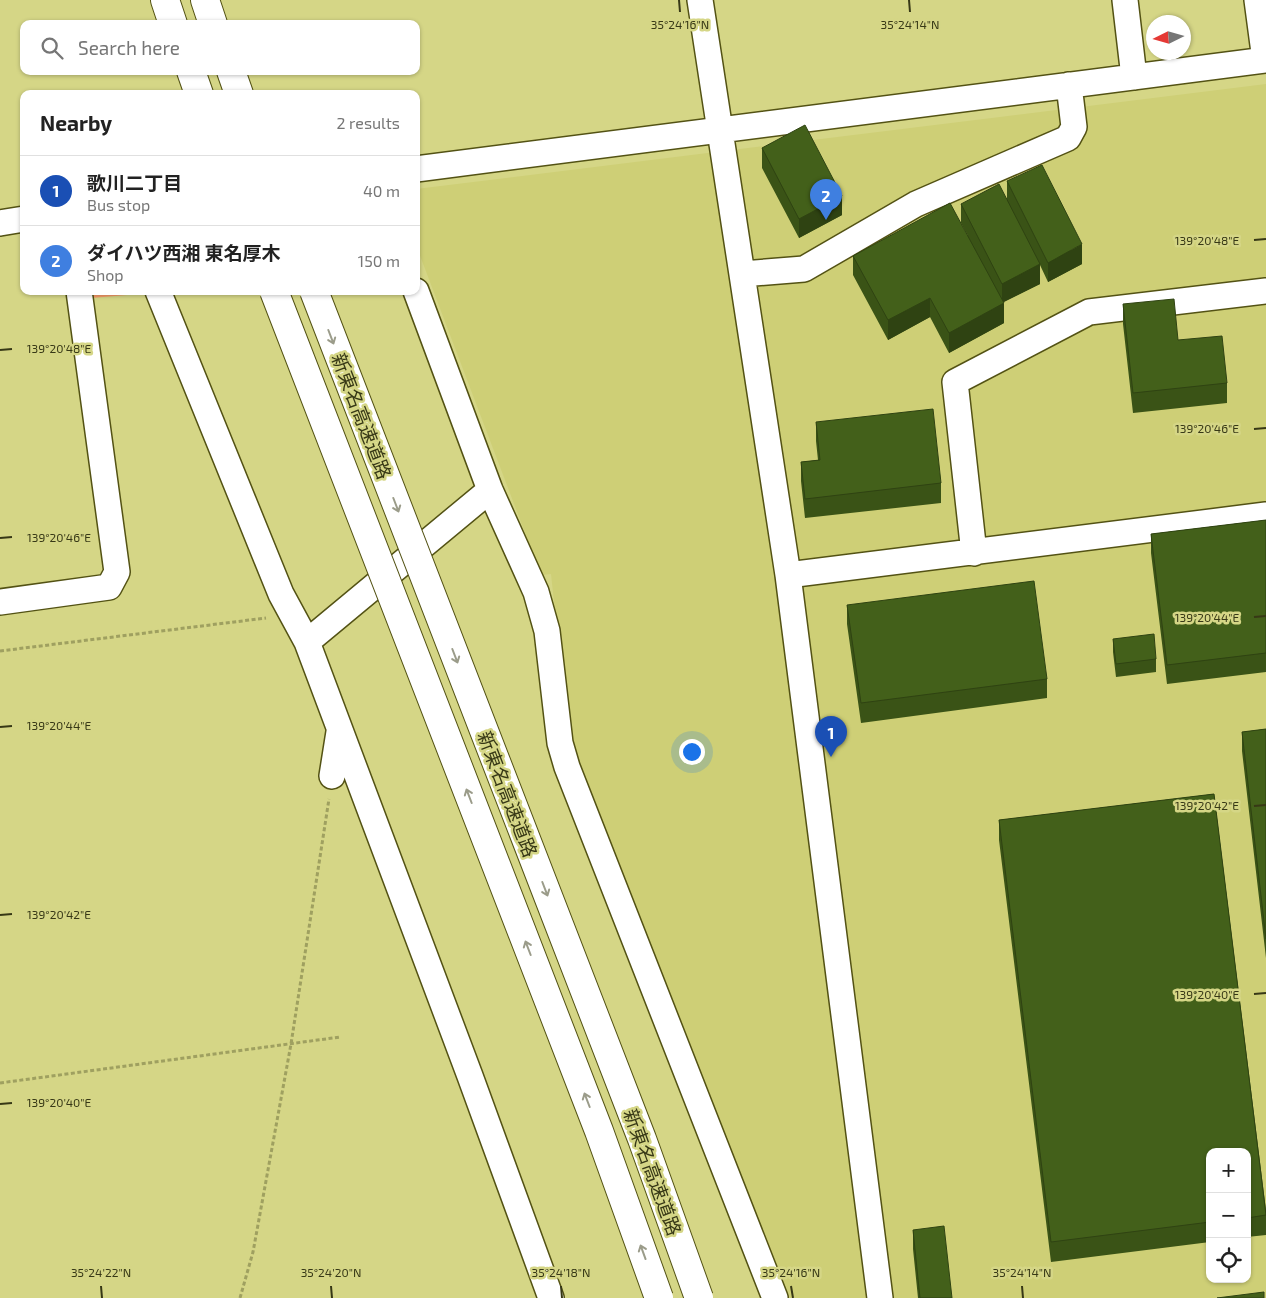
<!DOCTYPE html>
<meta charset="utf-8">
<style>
body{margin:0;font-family:"Exo 2","Noto Sans JP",sans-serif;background:#f6f6f6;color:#222}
.controls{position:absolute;right:15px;bottom:15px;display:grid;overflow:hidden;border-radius:10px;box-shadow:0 1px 4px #0004}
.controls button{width:45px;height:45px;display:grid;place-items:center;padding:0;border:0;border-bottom:1px solid #e0e0e0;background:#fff;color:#222;font:25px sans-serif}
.compass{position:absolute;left:1146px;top:15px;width:45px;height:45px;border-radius:50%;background:#fff;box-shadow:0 1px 4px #0004;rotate:265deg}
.you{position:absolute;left:691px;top:751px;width:18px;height:18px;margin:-12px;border:4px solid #fff;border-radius:50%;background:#1a73e8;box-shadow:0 0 0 8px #1a73e833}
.badge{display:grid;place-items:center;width:32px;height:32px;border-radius:50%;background:#795fda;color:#fff;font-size:16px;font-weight:700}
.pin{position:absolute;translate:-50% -41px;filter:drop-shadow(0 1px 2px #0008)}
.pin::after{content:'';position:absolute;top:26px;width:18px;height:15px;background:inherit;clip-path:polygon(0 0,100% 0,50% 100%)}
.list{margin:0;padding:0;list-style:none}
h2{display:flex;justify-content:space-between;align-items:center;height:65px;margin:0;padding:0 20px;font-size:21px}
h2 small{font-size:16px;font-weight:400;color:#767676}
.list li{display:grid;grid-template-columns:32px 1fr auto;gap:15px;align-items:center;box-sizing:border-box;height:70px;padding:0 20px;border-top:1px solid #e0e0e0}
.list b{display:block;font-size:19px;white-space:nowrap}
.list p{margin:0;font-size:16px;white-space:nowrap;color:#767676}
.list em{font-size:16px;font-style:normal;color:#767676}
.icon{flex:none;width:28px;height:28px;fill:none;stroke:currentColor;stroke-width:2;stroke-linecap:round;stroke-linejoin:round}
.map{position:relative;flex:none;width:1266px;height:1298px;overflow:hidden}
.search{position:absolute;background:#fff;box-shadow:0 1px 4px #0004;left:20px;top:20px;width:400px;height:55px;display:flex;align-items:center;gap:12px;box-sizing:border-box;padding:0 18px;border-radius:10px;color:#767676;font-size:19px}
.panel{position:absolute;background:#fff;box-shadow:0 1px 4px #0004;left:20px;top:90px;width:400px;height:205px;border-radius:10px}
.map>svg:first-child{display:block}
.built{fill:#cecf76;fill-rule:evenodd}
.green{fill:#f99d6a}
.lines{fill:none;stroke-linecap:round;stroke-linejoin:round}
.minor-casing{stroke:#535214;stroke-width:28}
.highway-casing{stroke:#535214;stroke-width:30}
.path{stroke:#9fa060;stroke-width:3;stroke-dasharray:4 2.5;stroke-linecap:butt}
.minor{stroke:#fff;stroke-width:25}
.highway{stroke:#fff;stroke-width:28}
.highway-bridge-casing{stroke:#535214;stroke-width:30;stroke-linecap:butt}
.highway-bridge{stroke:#fff;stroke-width:28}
.wall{fill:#3a5316}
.shaded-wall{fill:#2f4312}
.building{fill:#43601a;stroke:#2f4312}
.oneway{stroke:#9b9c8a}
.ticks{fill:none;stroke:#373816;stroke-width:2}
.labels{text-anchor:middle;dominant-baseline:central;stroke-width:5;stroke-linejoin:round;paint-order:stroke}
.street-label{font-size:19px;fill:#373816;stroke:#d5d686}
.ticks-label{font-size:12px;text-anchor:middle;fill:#373816;stroke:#d5d686;stroke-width:5;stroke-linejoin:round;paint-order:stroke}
</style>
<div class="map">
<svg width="1266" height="1298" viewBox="0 0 1266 1298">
<rect width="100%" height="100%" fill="#d5d686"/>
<!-- built -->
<path class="built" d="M1266,84V1298H779L575,798L551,574L541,575L416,245V189ZM1210,1152H1247V1279H1210Z"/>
<!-- green -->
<path class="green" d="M90,291H139V294L91,298Z"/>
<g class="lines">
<!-- minor casing -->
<g class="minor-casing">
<path id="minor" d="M700,0L788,575L880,1298
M1125,0L1134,77
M1257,0L1265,60
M416,169L1266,60
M0,223L24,219
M742,274L804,269L916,204L1068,138L1074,127L1069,85
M158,291L281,594L307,642L470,1076L551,1298
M416,291L490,490L536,592L547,631L560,743L567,767L775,1298
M974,553L955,382L1089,312L1266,291
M788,575L1266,515
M0,602L109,587L117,572L79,291
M307,642L490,490
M332,776L339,732"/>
</g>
<!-- highway casing -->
<g class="highway-casing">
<path id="highway" d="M165,0L173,24
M205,0L213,24
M191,71L199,94
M231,71L239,94"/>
</g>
<!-- path -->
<path class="path" d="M0,651L266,618
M0,1083L340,1037
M240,1298L253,1252L291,1044L329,799"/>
<!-- minor -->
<use href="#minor" class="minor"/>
<!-- highway -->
<use href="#highway" class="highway"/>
<!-- highway-bridge casing -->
<g class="highway-bridge-casing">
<path id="highway-bridge" d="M274,291L599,1131L659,1298
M314,291L642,1139L699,1298"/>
</g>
<!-- highway-bridge -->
<use href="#highway-bridge" class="highway-bridge"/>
</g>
<!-- wall -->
<path class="wall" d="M762,148L842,215L799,238L762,168Z
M1007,181L1082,264L1048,282L1040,265V284L1003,302L1004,323L949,353L930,317L888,340L853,275V256L968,236L961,223V204L1007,200Z
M1123,304L1178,340L1227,383V403L1133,413L1123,324Z
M816,422L941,483V503L805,518L801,481V462L818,460L816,441Z
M1266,520V672L1167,684L1151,553V534Z
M847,605L1047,679V698L861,723L847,624Z
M1113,639L1156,659V672L1116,677L1113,652Z
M1266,729V958L1242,751V732Z
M1214,794L1266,1210V1235L1247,1237V1152H1210V1242L1051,1262L999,840V820Z
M913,1230L952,1298H918L913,1249Z"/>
<!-- shaded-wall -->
<path class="shaded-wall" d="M842,196V215L799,238V219Z
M1082,244V264L1048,282V263Z
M1040,264V284L1002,303V284Z
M930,298V317L888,340V320Z
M1004,303V323L949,353V333Z"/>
<!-- building -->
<path class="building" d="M805,125L842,196L799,219L762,148Z
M1042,165L1082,244L1048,263L1007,181Z
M999,184L1040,264L1002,284L961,204Z
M950,203L1004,303L949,333L930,298L888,320L853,256Z
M1174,299L1178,340L1222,336L1227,383L1133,393L1123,304Z
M933,409L941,483L805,499L801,462L820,460L816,422Z
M1266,520V653L1167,665L1151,534Z
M1034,581L1047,679L861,703L847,605Z
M1154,634L1156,659L1116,664L1113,639Z
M1266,729V939L1242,732Z
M1214,794L1266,1215L1247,1218V1152H1210V1222L1051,1242L999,820Z
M944,1226L952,1298H920L913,1230Z
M1264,1292V1298H1217Z"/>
<!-- one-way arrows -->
<defs><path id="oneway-shaft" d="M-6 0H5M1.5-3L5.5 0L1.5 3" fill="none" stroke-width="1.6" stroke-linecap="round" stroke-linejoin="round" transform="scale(1.25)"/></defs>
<g class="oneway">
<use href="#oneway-shaft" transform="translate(331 337) rotate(69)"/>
<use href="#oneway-shaft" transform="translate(396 505) rotate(69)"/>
<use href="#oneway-shaft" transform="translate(455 656) rotate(69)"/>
<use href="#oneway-shaft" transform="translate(469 796) rotate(-111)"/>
<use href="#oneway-shaft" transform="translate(545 889) rotate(69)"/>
<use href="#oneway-shaft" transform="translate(528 948) rotate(-111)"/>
<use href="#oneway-shaft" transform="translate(587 1100) rotate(-111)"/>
<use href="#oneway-shaft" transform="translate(643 1252) rotate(-110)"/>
</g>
<!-- ticks -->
<path class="ticks" d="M679,0L680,12M909,0L910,12M1254,240L1266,239M0,350L12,349M1254,429L1266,428M0,538L12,537M1254,617L1266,616M0,727L12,726M1254,806L1266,805M0,915L12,914M1254,994L1266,993M0,1104L12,1103M101,1286L102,1298M331,1286L332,1298M561,1286L562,1298M791,1286L793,1298M1022,1286L1023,1298"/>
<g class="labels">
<!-- street labels -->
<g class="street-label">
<text transform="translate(362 416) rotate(69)">新東名高速道路</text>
<text transform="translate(508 794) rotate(69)">新東名高速道路</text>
<text transform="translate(653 1172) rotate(70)">新東名高速道路</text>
</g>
</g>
<g class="ticks-label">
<text x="680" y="29">35°24'16"N</text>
<text x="910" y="29">35°24'14"N</text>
<text x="1207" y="245">139°20'48"E</text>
<text x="59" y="353">139°20'48"E</text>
<text x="1207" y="433">139°20'46"E</text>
<text x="59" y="542">139°20'46"E</text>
<text x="1207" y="622">139°20'44"E</text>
<text x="59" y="730">139°20'44"E</text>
<text x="1207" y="810">139°20'42"E</text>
<text x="59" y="919">139°20'42"E</text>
<text x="1207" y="999">139°20'40"E</text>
<text x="59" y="1107">139°20'40"E</text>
<text x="101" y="1277">35°24'22"N</text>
<text x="331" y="1277">35°24'20"N</text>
<text x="561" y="1277">35°24'18"N</text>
<text x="791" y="1277">35°24'16"N</text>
<text x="1022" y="1277">35°24'14"N</text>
</g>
</svg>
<div class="controls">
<button>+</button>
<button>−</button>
<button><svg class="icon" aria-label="locate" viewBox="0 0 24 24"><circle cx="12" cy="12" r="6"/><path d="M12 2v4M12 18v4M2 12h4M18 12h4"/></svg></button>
</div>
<svg class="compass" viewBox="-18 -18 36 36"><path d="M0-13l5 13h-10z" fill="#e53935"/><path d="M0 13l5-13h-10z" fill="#767676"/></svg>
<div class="you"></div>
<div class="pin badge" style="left:831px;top:757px;background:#1a4fb4">1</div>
<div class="pin badge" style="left:826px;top:220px;background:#3f7fe0">2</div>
<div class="search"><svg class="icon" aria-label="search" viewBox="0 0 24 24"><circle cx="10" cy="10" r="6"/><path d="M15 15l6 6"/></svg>Search here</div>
<section class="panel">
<h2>Nearby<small>2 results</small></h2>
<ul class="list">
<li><span class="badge" style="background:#1a4fb4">1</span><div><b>歌川二丁目</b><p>Bus stop</p></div><em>40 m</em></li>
<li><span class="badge" style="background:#3f7fe0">2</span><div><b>ダイハツ西湘 東名厚木</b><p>Shop</p></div><em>150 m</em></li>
</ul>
</section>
</div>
